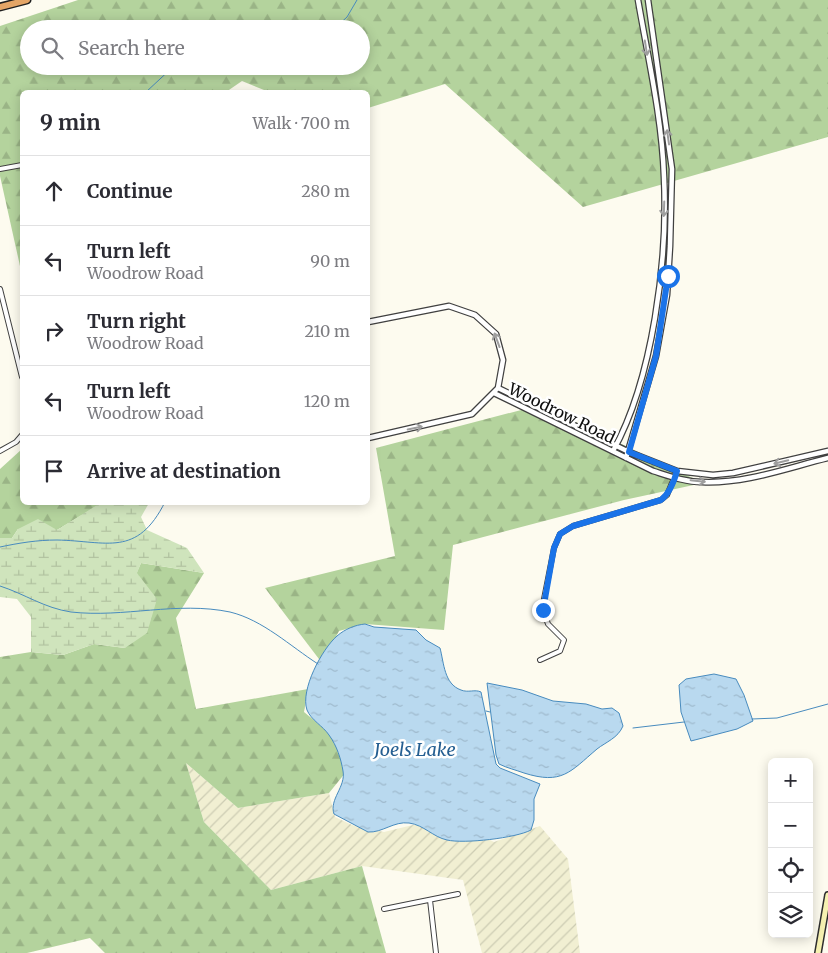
<!DOCTYPE html>
<meta charset="utf-8">
<style>
body{margin:0;font-family:Merriweather,serif;background:#f2f2f3;color:#2b2b33}
.controls{position:absolute;right:15px;bottom:15px;display:grid;overflow:hidden;border-radius:8px;box-shadow:0 2px 12px #0003}
.controls button{width:45px;height:45px;display:grid;place-items:center;padding:0;border:0;border-bottom:1px solid #e1e1e2;background:#fff;color:#2b2b33;font:25px sans-serif}
.stop{position:absolute;width:15px;height:15px;margin:-11px;border:4px solid #1a73e8;border-radius:50%;background:#fff}
.stop.end{background:#1a73e8;border-color:#fff;box-shadow:0 1px 5px #0008}
.list{margin:0;padding:0;list-style:none}
h2{display:flex;justify-content:space-between;align-items:center;height:65px;margin:0;padding:0 20px;font-size:21px}
h2 small{font-size:16px;font-weight:400;color:#7c7c81}
.list li{display:grid;grid-template-columns:32px 1fr auto;gap:15px;align-items:center;box-sizing:border-box;height:70px;padding:0 20px;border-top:1px solid #e1e1e2}
.list b{display:block;font-size:19px;white-space:nowrap}
.list p{margin:0;font-size:16px;white-space:nowrap;color:#7c7c81}
.list em{font-size:16px;font-style:normal;color:#7c7c81}
.icon{flex:none;width:28px;height:28px;fill:none;stroke:currentColor;stroke-width:2;stroke-linecap:round;stroke-linejoin:round}
.map{position:relative;flex:none;width:828px;height:953px;overflow:hidden}
.search{position:absolute;background:#fff;box-shadow:0 2px 12px #0003;left:20px;top:20px;width:350px;height:55px;display:flex;align-items:center;gap:12px;box-sizing:border-box;padding:0 18px;border-radius:28px;color:#7c7c81;font-size:19px}
.panel{position:absolute;background:#fff;box-shadow:0 2px 12px #0003;left:20px;top:90px;width:350px;height:415px;border-radius:8px}
.map>svg:first-child{display:block}
.farmland{fill:url(#farmland-furrows)}
.forest{fill:url(#forest-firs);fill-rule:evenodd}
.wetland{fill:url(#wetland-marsh)}
.water{fill:url(#water-ripples);stroke:#488bbe}
.lines{fill:none;stroke-linecap:round;stroke-linejoin:round}
.stream{stroke:#488bbe;stroke-width:1}
.minor-casing{stroke:#404040;stroke-width:6}
.tertiary-casing{stroke:#404040;stroke-width:7}
.secondary-casing{stroke:#2f2f2f;stroke-width:8}
.motorway-casing{stroke:#1e1e1e;stroke-width:9}
.minor{stroke:#fff;stroke-width:4}
.tertiary{stroke:#fff;stroke-width:4.5}
.secondary{stroke:#f6f1b1;stroke-width:5}
.motorway{stroke:#e4a566;stroke-width:6}
.oneway{stroke:#9e9e9e}
.route{stroke:#1a73e8;stroke-width:6}
.labels{text-anchor:middle;dominant-baseline:central;stroke-width:5;stroke-linejoin:round;paint-order:stroke}
.street-label{font-size:16px;fill:#0d0d0d;stroke:#fff}
.water-label{font-size:18px;font-style:italic;fill:#245e91;stroke:#fff}
</style>
<div class="map">
<svg width="828" height="953" viewBox="0 0 828 953">
<defs>
<pattern id="farmland-furrows" width="10" height="10" patternUnits="userSpaceOnUse" patternTransform="scale(1.25)"><rect width="10" height="10" fill="#f1efd2"/><path d="M-1 1l2-2M0 10L10 0M9 11l2-2" fill="none" stroke="#cdccb3"/></pattern>
<pattern id="forest-firs" width="22" height="20" patternUnits="userSpaceOnUse" patternTransform="scale(1.25)"><rect width="22" height="20" fill="#b4d39d"/><path d="M5 1l3.5 6h-7zM16 11l3.5 6h-7z" fill="#9ab486"/></pattern>
<pattern id="wetland-marsh" width="20" height="14" patternUnits="userSpaceOnUse" patternTransform="scale(1.25)"><rect width="20" height="14" fill="#cfe4bc"/><path d="M1 5h8M5 5V1M11 12h8M15 12V8" fill="none" stroke="#b1c2a0"/></pattern>
<pattern id="water-ripples" width="26" height="14" patternUnits="userSpaceOnUse" patternTransform="scale(1.25)"><rect width="26" height="14" fill="#b9d9ef"/><path d="M2 4q2-2 4 0t4 0M15 11q2-2 4 0t4 0" fill="none" stroke="#9eb9cc"/></pattern>
</defs>
<rect width="100%" height="100%" fill="#fdfbef"/>
<!-- farmland -->
<path class="farmland" d="M186,763L238,808L329,793L335,817L352,825L384,832L417,824L482,836L494,842L540,826L568,859L580,953H482L463,880L362,866L271,890L204,822Z"/>
<!-- forest -->
<path class="forest" d="M78,0H828V137L583,207L445,84L368,108V92H269L242,81L226,92H22V275L0,176V26ZM29,29H361V66H29Z
M540,405L703,483L624,500L453,545L444,630L365,624L339,631L322,663L265,588L395,556L376,448Z
M22,449V502L102,503L57,530L18,529L12,538H0V469Z
M141,563L204,573L176,618L196,709L308,689L304,712L332,735L346,772L329,793L238,808L186,763L204,822L271,890L362,866L386,953H105L90,938L27,953H0V657L31,652L63,655L94,644L125,648L137,572Z"/>
<!-- wetland -->
<path class="wetland" d="M102,502L149,503L141,517L147,530L187,548L204,573L141,563L137,573L157,599L147,633L125,648L94,644L63,655L31,652V617L17,599L0,597V538H12L18,529L38,519L57,530Z"/>
<!-- water -->
<path class="water" d="M365,624L374,627L416,630L426,640L440,648C444,663 444,684 461,690C468,693 475,689 481,692L496,764L500,768L540,784L534,799V820L531,830C516,838 464,844 447,840C433,837 424,825 409,823C394,821 382,833 368,832L334,814C329,799 346,787 343,771C341,759 337,746 329,735C323,726 311,720 307,710C300,690 322,649 337,636C345,629 355,625 365,624Z
M714,674L736,679L744,695L753,721L737,729L691,741L681,712L679,685L686,679Z
M487,683L522,690L553,701L586,704L602,709L612,708L619,713L623,726C618,738 606,742 597,749C570,772 562,785 524,773C516,770 507,768 499,764L496,755Z"/>
<g class="lines">
<!-- stream -->
<path class="stream" d="M334,29L347,17L357,0
M146,92L174,66
M0,547C19,543 37,540 57,540C107,541 137,558 165,502
M0,586C25,594 44,608 71,612C124,618 177,601 230,612C263,620 290,646 318,664
M486,711L490,712
M752,719L777,718L828,704
M633,728L684,722"/>
<!-- minor casing -->
<g class="minor-casing">
<path id="minor" d="M0,169L22,165
M0,289L22,377
M0,451L16,442L22,435
M540,660L560,651L564,640L548,624L543,610L544,599L554,548L560,534L573,526L661,500L667,495L677,471
M430,900L436,953
M384,909L458,894"/>
</g>
<!-- tertiary casing -->
<g class="tertiary-casing">
<path id="tertiary" d="M368,322L449,306L475,315L496,334L503,360L498,388L472,414L368,438
M498,388L629,452L677,471L713,475L733,473L828,451
M494,393L653,471C669,476 685,482 702,482C745,484 787,468 828,458
M613,451C653,379 668,259 664,177C662,118 648,58 638,0
M626,458L656,356L667,295L670,246L672,169L648,0"/>
</g>
<!-- secondary casing -->
<g class="secondary-casing">
<path id="secondary" d="M818,953L828,895"/>
</g>
<!-- motorway casing -->
<g class="motorway-casing">
<path id="motorway" d="M0,7L27,0"/>
</g>
<!-- minor -->
<use href="#minor" class="minor"/>
<!-- tertiary -->
<use href="#tertiary" class="tertiary"/>
<!-- secondary -->
<use href="#secondary" class="secondary"/>
<!-- motorway -->
<use href="#motorway" class="motorway"/>
</g>
<!-- one-way arrows -->
<defs><path id="oneway-shaft" d="M-6 0H5M1.5-3L5.5 0L1.5 3" fill="none" stroke-width="1.6" stroke-linecap="round" stroke-linejoin="round" transform="scale(1.25)"/></defs>
<g class="oneway">
<use href="#oneway-shaft" transform="translate(646 48) rotate(81)"/>
<use href="#oneway-shaft" transform="translate(668 137) rotate(-98)"/>
<use href="#oneway-shaft" transform="translate(664 209) rotate(92)"/>
<use href="#oneway-shaft" transform="translate(497 340) rotate(-110)"/>
<use href="#oneway-shaft" transform="translate(415 428) rotate(-12)"/>
<use href="#oneway-shaft" transform="translate(781 462) rotate(166)"/>
<use href="#oneway-shaft" transform="translate(698 481) rotate(6)"/>
</g>
<g class="lines">
<!-- route -->
<path class="route" d="M543,610L554,548L560,534L573,526L661,500C670,493 674,482 677,471L629,452L656,356L668,276"/>
</g>
<g class="labels">
<!-- street labels -->
<g class="street-label">
<text transform="translate(562 413) rotate(26)">Woodrow Road</text>
</g>
<!-- water labels -->
<g class="water-label">
<text x="415" y="749">Joels Lake</text>
</g>
</g>
</svg>
<div class="controls">
<button>+</button>
<button>−</button>
<button><svg class="icon" aria-label="locate" viewBox="0 0 24 24"><circle cx="12" cy="12" r="6"/><path d="M12 2v4M12 18v4M2 12h4M18 12h4"/></svg></button>
<button><svg class="icon" aria-label="layers" viewBox="0 0 24 24"><path d="M12 4l9 5-9 5-9-5zM3 14l9 5 9-5"/></svg></button>
</div>
<div class="stop" style="left:668px;top:276px"></div>
<div class="stop end" style="left:543px;top:610px"></div>
<div class="search"><svg class="icon" aria-label="search" viewBox="0 0 24 24"><circle cx="10" cy="10" r="6"/><path d="M15 15l6 6"/></svg>Search here</div>
<section class="panel">
<h2>9 min<small>Walk · 700 m</small></h2>
<ul class="list">
<li><svg class="icon" aria-label="ahead" viewBox="0 0 24 24"><path d="M12 20V5M6 11l6-6 6 6"/></svg><div><b>Continue</b></div><em>280 m</em></li>
<li><svg class="icon" aria-label="left" viewBox="0 0 24 24"><path d="M17 20v-9H6M10 6l-5 5 5 5"/></svg><div><b>Turn left</b><p>Woodrow Road</p></div><em>90 m</em></li>
<li><svg class="icon" aria-label="right" viewBox="0 0 24 24"><path d="M7 20v-9h11M14 6l5 5-5 5"/></svg><div><b>Turn right</b><p>Woodrow Road</p></div><em>210 m</em></li>
<li><svg class="icon" aria-label="left" viewBox="0 0 24 24"><path d="M17 20v-9H6M10 6l-5 5 5 5"/></svg><div><b>Turn left</b><p>Woodrow Road</p></div><em>120 m</em></li>
<li><svg class="icon" aria-label="arrive" viewBox="0 0 24 24"><path d="M6 21V4h12l-3 4 3 4H6"/></svg><div><b>Arrive at destination</b></div></li>
</ul>
</section>
</div>
